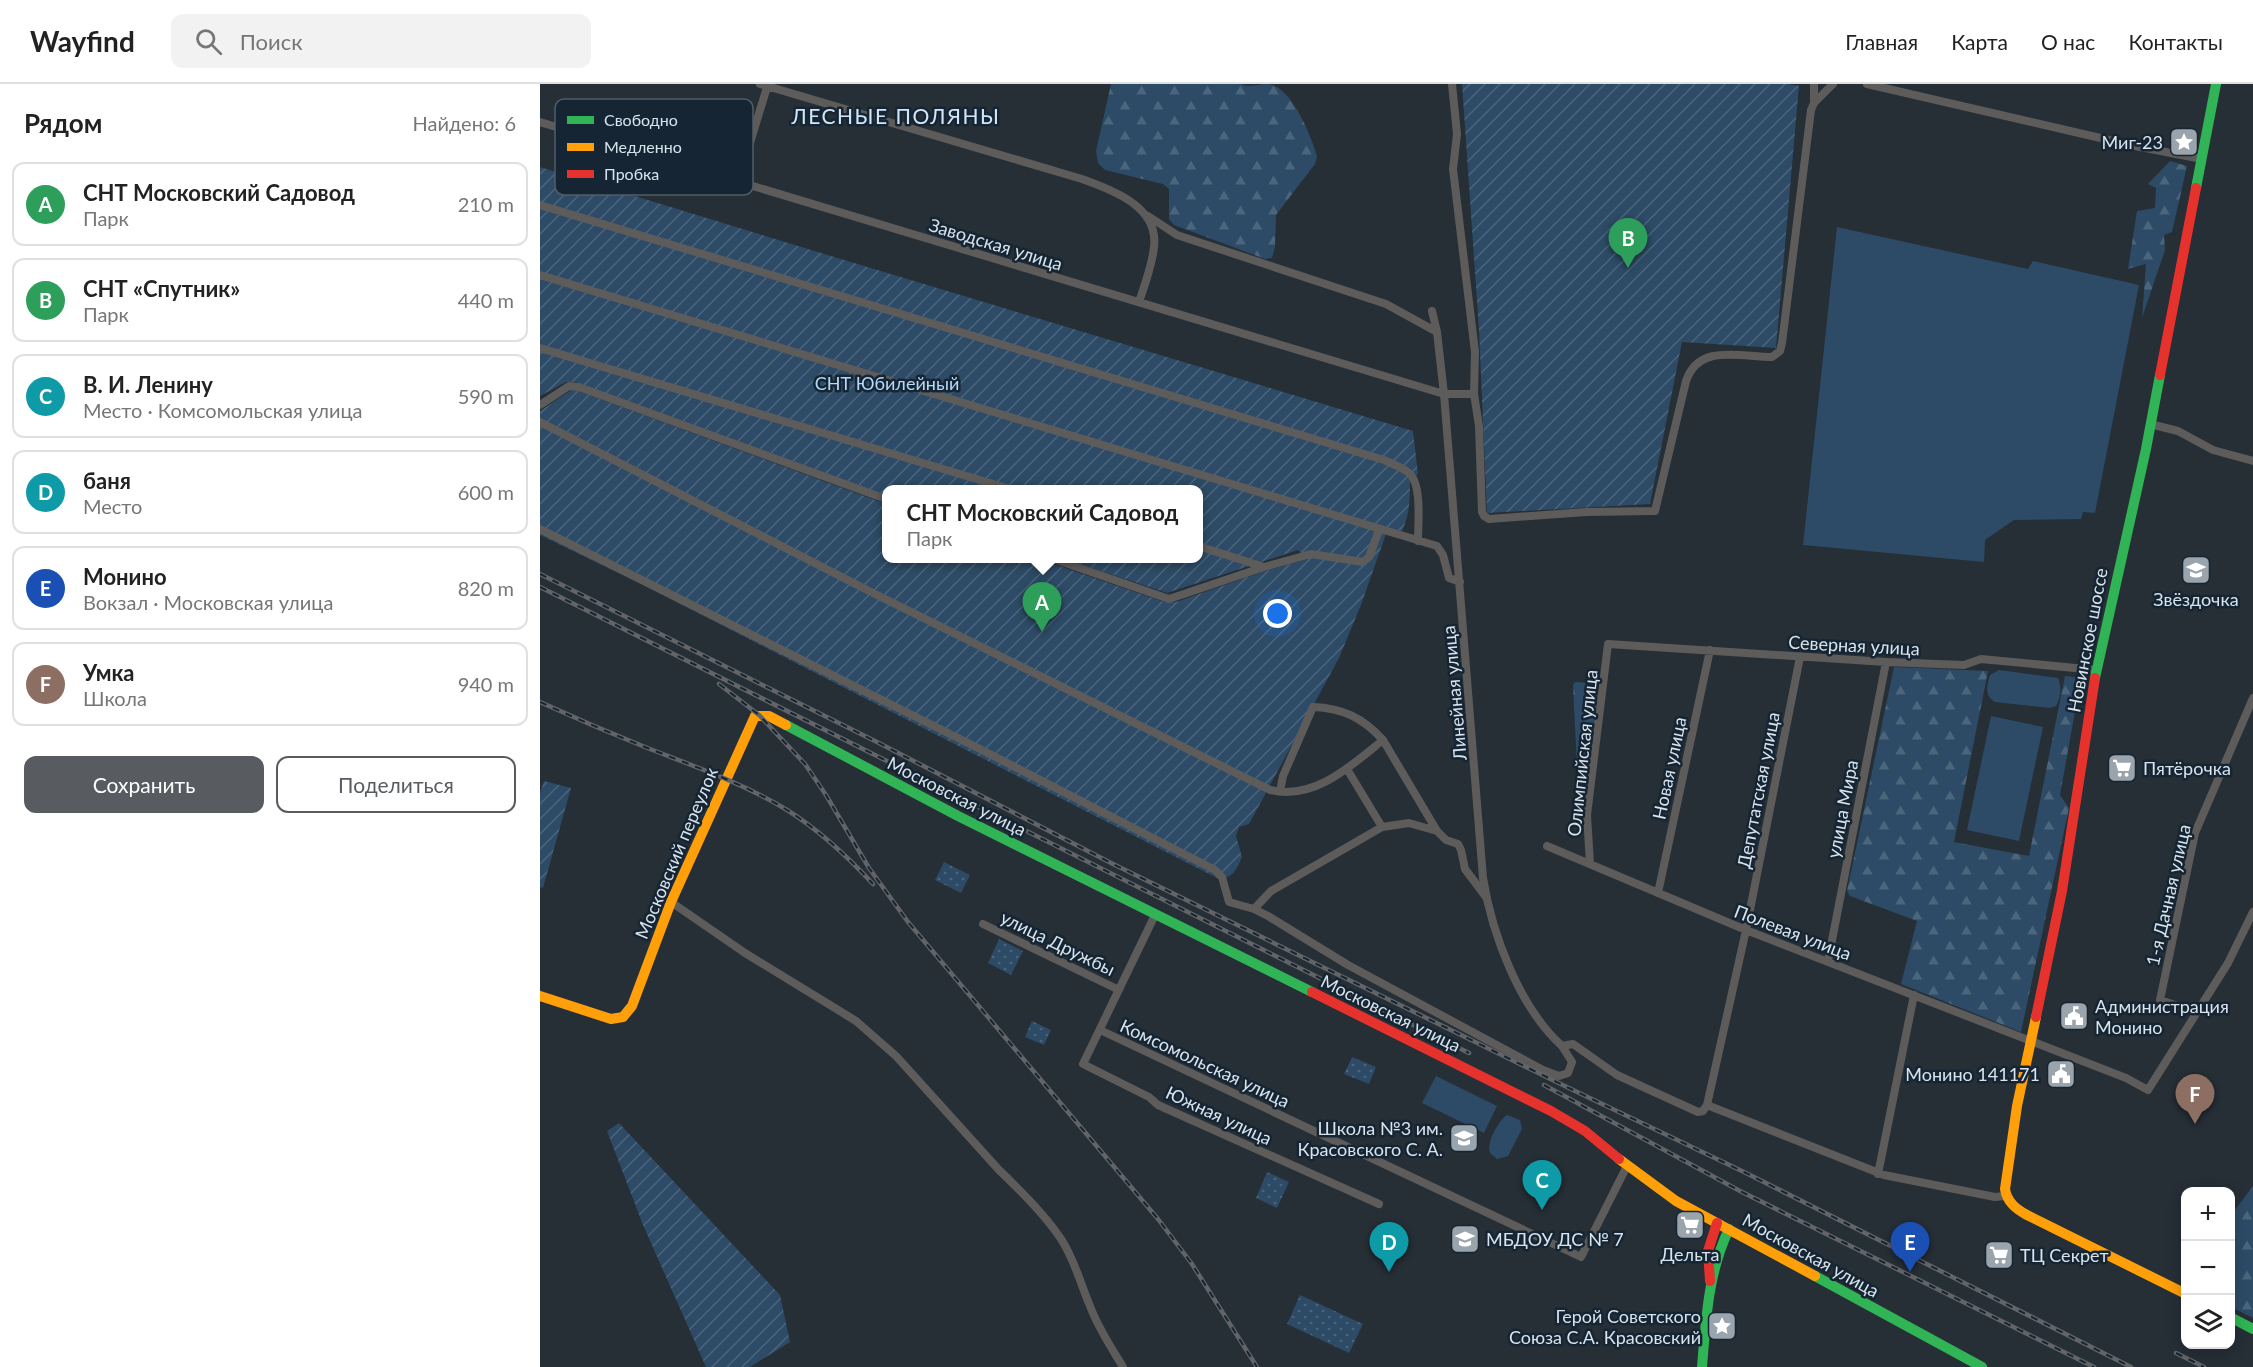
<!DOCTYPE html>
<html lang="ru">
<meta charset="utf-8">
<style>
body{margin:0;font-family:Lato,sans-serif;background:#f2f2f2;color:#222}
.controls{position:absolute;right:18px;bottom:18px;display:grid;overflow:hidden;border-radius:12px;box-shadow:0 3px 15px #0003}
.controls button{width:54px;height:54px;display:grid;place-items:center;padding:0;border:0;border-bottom:2px solid #e0e0e0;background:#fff;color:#222;font:30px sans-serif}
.you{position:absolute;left:738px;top:530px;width:21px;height:21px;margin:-15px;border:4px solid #fff;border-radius:50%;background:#1a73e8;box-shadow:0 0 0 9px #1a73e833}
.badge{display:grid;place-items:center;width:39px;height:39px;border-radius:50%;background:#585c60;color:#fff;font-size:20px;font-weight:700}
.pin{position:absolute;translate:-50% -50px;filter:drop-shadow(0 2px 3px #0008)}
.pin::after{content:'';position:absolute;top:32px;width:21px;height:18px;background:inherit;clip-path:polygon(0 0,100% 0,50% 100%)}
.popup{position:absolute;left:342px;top:401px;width:321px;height:78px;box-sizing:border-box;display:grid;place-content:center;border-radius:12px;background:#fff;filter:drop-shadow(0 2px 4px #0005);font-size:20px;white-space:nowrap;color:#767676}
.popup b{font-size:22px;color:#222}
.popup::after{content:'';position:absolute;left:50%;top:100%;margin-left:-12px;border:12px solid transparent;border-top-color:#fff}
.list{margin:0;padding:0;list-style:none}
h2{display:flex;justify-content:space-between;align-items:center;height:78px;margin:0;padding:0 24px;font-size:26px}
h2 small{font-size:20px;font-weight:400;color:#767676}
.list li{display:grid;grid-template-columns:39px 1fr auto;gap:18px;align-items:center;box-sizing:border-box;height:84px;margin:0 12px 12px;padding:0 12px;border:2px solid #e0e0e0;border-radius:12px}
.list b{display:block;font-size:22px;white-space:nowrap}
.list p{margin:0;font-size:20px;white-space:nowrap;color:#767676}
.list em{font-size:20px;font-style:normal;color:#767676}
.actions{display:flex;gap:12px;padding:18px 24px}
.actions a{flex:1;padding:14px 0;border:2px solid #585c60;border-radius:12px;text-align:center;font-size:21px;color:#585c60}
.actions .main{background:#585c60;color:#fff}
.icon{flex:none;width:33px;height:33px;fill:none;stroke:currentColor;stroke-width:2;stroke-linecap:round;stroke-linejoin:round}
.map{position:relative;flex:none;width:1713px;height:1283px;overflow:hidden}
header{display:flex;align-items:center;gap:36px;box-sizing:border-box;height:84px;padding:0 30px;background:#fff;border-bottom:2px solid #e0e0e0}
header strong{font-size:28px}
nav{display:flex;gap:33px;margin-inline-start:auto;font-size:21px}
.search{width:420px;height:54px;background:#f2f2f2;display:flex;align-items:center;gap:15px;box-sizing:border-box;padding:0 21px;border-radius:12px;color:#767676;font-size:22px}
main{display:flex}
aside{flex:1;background:#fff}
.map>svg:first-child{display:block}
.forest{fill:url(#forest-firs)}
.park{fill:url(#park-dots)}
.garden{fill:url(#garden-furrows)}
.pitch{fill:#2d4b66}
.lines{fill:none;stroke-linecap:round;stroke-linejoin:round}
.street{stroke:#5d5c5b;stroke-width:8}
.fast{stroke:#30b455;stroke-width:10}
.slow{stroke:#ff9f0a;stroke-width:10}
.jam{stroke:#e5322d;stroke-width:10}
.rail-casing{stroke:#626468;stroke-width:4.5}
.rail{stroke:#152533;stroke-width:2;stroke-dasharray:7;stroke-linecap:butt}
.labels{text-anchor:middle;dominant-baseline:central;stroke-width:5;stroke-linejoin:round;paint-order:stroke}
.poi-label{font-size:18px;fill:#d8e3ec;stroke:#152533;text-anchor:end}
.street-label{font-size:18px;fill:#d8e3ec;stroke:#152533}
.park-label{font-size:18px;fill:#b4d9fb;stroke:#152533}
.quarter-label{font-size:21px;letter-spacing:1.5px;fill:#d1e6f8;stroke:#152533}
.key{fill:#152533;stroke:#505e6a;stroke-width:1.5}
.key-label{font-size:16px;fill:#d8e3ec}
</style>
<header>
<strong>Wayfind</strong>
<div class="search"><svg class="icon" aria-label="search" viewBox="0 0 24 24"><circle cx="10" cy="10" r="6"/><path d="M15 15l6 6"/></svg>Поиск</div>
<nav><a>Главная</a><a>Карта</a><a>О нас</a><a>Контакты</a></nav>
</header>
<main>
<aside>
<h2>Рядом<small>Найдено: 6</small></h2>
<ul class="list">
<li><span class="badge" style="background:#2e9e5b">A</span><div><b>СНТ Московский Садовод</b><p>Парк</p></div><em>210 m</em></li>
<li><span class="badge" style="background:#2e9e5b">B</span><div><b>СНТ «Спутник»</b><p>Парк</p></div><em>440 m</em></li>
<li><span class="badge" style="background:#0f9aa8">C</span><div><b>В. И. Ленину</b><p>Место · Комсомольская улица</p></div><em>590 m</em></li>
<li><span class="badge" style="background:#0f9aa8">D</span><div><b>баня</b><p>Место</p></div><em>600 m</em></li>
<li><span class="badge" style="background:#1a4fb4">E</span><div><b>Монино</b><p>Вокзал · Московская улица</p></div><em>820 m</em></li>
<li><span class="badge" style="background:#8d6e63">F</span><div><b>Умка</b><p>Школа</p></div><em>940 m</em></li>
</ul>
<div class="actions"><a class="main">Сохранить</a><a>Поделиться</a></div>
</aside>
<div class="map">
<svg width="1713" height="1283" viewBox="0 0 1713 1283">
<defs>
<pattern id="forest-firs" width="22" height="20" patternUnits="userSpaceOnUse" patternTransform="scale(1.5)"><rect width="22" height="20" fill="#2d4b66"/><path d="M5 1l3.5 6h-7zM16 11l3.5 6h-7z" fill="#4b657c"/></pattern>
<pattern id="park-dots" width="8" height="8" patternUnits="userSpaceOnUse" patternTransform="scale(1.5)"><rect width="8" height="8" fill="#2d4b66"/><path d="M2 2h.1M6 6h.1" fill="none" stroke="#4b657c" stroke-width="1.8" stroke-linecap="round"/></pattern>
<pattern id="garden-furrows" width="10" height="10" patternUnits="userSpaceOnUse" patternTransform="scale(1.5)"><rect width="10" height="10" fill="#2d4b66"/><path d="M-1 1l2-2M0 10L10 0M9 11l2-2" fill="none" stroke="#4b657c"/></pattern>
</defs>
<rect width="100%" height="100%" fill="#262e36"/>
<!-- forest -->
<path class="forest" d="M571,0H701C709,4 718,0 728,0C752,3 771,52 777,72L775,80L736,131L735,163L732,174L725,175L634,141L629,135V105L623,100L565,86L558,79L556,67Z
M1630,77L1647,82L1632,148L1624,151L1625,166L1602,234L1606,180L1588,185L1597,127L1615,124L1616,104L1608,100Z
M1354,583L1448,587L1414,758L1489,772L1525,592L1541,594L1520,711L1529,724L1481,948L1361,900L1377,837L1310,812L1307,807Z
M1035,598L1050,599L1058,605L1049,685L1047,687L1039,685L1037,681L1033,601Z
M1713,1102V1234L1691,1223V1131Z"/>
<!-- park -->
<path class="park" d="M404,778L430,791L421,809L395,796Z
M459,855L483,867L471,891L448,879Z
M492,937L511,946L504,961L485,953Z
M812,973L836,983L829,1000L804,990Z
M727,1088L749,1098L737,1124L716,1114Z
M760,1211L823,1240L809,1269L747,1240Z"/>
<!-- garden -->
<path class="garden" d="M922,0H1248L1259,2L1236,264L1142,258L1110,420L947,429L939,246Z
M0,83L291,172L873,347L878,390L870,396C870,415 870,430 862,447L848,444L821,521L799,574L709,740L699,743L696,752L702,773C696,786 694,793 679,795L101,500L0,451V327L33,305L346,420V474L499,475L624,518H636L722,488L768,475L758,466L627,509L526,475L658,474V406H346V411L36,298H26L0,312Z
M4,697L31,704L3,804L0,803V709Z
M79,1039L240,1211L250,1258L210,1283H166L103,1141L67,1047Z"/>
<!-- pitch -->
<path class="pitch" d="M1297,143L1488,185L1493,177L1599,201L1555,429L1543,428L1541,435L1474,436L1445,456L1444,478L1263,461Z
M1459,586L1518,594C1522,604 1521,613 1516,622L1510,624L1455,618C1444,612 1447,602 1450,591Z
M1451,632L1503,643L1479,757L1427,746Z
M896,992L957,1022L944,1049L882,1019Z
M967,1031L980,1036L982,1045L968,1072L957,1075L950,1069C946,1059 958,1037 967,1031Z"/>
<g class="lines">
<!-- street -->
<path class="street" d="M220,0L542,95C573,106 619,123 614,163C612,182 605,200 599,218
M912,0L917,50L913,85L935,268L934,310L939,342L942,428L944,432L949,435L1046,428L1115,427L1146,297C1159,259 1200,273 1232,273L1240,267L1242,259L1271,26L1274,19V0
M1327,0L1595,62L1662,75
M1275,18L1293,0
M0,38L904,310H934
M198,98L228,0
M0,121L844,376C852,380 863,383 870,390C882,402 878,439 878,457
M608,132L637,151L846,220L897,248
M0,191L897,462L903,471L909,494L920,498
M892,227L897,248L904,310L943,794C952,850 979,923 1022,962L1033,960L1077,991L1158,1028L1163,1027L1167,1021L1206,846L1260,573
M0,264L473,406
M0,321L29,302L39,303L346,415
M0,338L333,509L730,706C774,717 812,681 843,656
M1610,340L1638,347L1673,366L1713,377
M0,445L440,665L675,786L682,793L689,818L714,825L728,832L808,881L1003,986L1019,992L1028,989L1032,978L1022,962
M658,462L724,483
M511,474L629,515L724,483L771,470L823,478L829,473L839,446
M807,685L842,743
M740,707L743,692L773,623C803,624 823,634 843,656L897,747L906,756L918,760L921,766L925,785L946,813
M1007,762L1206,846L1586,994L1608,1006L1688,879L1713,828
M1050,780L1047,731L1068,560L1346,578L1424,581L1441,575L1556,586
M1118,809L1170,566
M131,818L205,869L316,937L356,972L459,1086C479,1105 506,1132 521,1155C535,1176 540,1199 550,1222C558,1244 571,1263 583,1283
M714,825L731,807L842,743L869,739L897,747
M615,831L543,980L609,1013L618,1021L839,1120
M443,840L579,906
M1288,877L1346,578
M1657,928L1620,916L1655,749L1713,614
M560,946L1041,1173L1087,1082
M1167,1021L1344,1091L1455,1113L1465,1112
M1338,1090L1374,911"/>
<!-- fast -->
<path class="fast" d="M1656,104L1676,0
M1555,594L1606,365L1620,291
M246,641L418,732L772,908
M1275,1192L1442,1283
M1690,1233L1713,1245
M1162,1283C1166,1235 1168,1189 1189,1145"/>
<!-- slow -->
<path class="slow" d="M0,912L71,935L83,933L92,922L131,818L215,632H229L246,641
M1496,933L1477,1022L1465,1105C1467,1118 1476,1125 1487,1131L1646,1210
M1079,1075L1136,1117L1275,1192"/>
<!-- jam -->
<path class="jam" d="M1620,291L1656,104
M772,908L1011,1027L1045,1047L1079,1075
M1496,933L1522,807L1555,594
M1170,1197L1168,1167L1177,1139"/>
<!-- rail casing -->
<g class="rail-casing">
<path id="rail" d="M0,490L337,658L573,780L1033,1006L1204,1088L1591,1283
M0,503L929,969
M179,600L219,631L265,680L286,711L329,784L368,838L618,1135L652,1180L717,1283
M0,618C35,634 70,649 105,663C153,682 203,699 247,726C279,746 308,773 333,800
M1004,1001L1200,1107L1554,1283
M1636,1269L1664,1283"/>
</g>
<!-- rail -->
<use href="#rail" class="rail"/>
</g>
<!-- icons -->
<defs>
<g id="sight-square" transform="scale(1.5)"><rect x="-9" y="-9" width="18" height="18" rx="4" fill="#9aa4ac" stroke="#152533"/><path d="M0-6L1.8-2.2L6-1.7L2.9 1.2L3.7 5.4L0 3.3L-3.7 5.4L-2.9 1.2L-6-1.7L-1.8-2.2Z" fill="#fff"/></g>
<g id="school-square" transform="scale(1.5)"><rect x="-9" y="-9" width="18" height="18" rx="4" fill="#9aa4ac" stroke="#152533"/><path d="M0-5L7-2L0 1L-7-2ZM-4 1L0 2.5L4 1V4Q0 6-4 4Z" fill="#fff"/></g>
<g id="supermarket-square" transform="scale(1.5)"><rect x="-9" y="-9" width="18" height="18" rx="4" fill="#9aa4ac" stroke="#152533"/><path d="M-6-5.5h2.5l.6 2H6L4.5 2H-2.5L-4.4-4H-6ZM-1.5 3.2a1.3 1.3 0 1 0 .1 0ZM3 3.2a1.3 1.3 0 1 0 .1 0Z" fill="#fff"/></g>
<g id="civic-square" transform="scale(1.5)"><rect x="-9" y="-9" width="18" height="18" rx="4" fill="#9aa4ac" stroke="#152533"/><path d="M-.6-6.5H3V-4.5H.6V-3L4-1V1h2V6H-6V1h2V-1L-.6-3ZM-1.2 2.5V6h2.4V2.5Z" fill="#fff"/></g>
</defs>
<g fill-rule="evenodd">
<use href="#sight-square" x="1644" y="58"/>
<use href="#school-square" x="1656" y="486"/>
<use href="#supermarket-square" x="1582" y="684"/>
<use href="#civic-square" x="1534" y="932"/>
<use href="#civic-square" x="1521" y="990"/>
<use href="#school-square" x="924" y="1054"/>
<use href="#supermarket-square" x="1150" y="1141"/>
<use href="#school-square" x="925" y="1155"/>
<use href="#supermarket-square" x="1459" y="1171"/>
<use href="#sight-square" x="1182" y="1242"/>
</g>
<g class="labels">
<!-- poi labels -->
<g class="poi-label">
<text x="1623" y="58">Миг-23</text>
<text x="1656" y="515" text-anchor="middle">Звёздочка</text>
<text x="1603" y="684" text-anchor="start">Пятёрочка</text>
<text x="1555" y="922" text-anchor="start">Администрация<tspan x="1555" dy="21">Монино</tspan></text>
<text x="1500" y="990">Монино 141171</text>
<text x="903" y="1044">Школа №3 им.<tspan x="903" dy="21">Красовского С. А.</tspan></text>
<text x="946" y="1155" text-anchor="start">МБДОУ ДС № 7</text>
<text x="1150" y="1170" text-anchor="middle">Дельта</text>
<text x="1480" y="1171" text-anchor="start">ТЦ Секрет</text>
<text x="1161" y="1232">Герой Советского<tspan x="1161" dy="21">Союза С.А. Красовский</tspan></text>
</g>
<!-- street labels -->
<g class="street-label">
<text transform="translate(456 160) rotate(17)">Заводская улица</text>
<text transform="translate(1547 556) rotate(-79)">Новинское шоссе</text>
<text transform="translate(1314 561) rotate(3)">Северная улица</text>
<text transform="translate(914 609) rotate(-95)">Линейная улица</text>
<text transform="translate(1042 669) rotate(-84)">Олимпийская улица</text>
<text transform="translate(1129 684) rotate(-78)">Новая улица</text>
<text transform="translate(1218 706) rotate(-79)">Депутатская улица</text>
<text transform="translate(417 712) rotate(27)">Московская улица</text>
<text transform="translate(1302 725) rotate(-79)">улица Мира</text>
<text transform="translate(136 769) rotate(-67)">Московский переулок</text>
<text transform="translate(1628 811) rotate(-77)">1-я Дачная улица</text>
<text transform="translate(1253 848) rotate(21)">Полевая улица</text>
<text transform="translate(518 859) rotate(26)">улица Дружбы</text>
<text transform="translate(851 929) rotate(26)">Московская улица</text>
<text transform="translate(665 979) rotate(25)">Комсомольская улица</text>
<text transform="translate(679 1031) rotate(25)">Южная улица</text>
<text transform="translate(1271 1171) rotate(29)">Московская улица</text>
</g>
<!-- park labels -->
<g class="park-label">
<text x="347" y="299">СНТ Юбилейный</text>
</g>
<!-- quarter labels -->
<g class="quarter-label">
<text x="356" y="31">ЛЕСНЫЕ ПОЛЯНЫ</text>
</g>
</g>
<!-- legend -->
<rect x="15" y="15" width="198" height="96" rx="9" class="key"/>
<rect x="27" y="32" width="27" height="8" fill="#30b455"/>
<rect x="27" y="59" width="27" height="8" fill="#ff9f0a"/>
<rect x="27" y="86" width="27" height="8" fill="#e5322d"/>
<g class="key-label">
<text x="64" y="42">Свободно</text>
<text x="64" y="69">Медленно</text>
<text x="64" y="96">Пробка</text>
</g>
</svg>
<div class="controls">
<button>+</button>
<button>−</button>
<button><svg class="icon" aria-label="layers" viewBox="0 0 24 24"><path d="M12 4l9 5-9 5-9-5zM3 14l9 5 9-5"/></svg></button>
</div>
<div class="you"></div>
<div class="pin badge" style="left:502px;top:548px;background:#2e9e5b">A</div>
<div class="popup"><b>СНТ Московский Садовод</b>Парк</div>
<div class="pin badge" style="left:1088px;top:184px;background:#2e9e5b">B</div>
<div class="pin badge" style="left:1002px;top:1126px;background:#0f9aa8">C</div>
<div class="pin badge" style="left:849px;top:1188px;background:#0f9aa8">D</div>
<div class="pin badge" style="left:1370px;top:1188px;background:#1a4fb4">E</div>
<div class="pin badge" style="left:1655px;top:1040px;background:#8d6e63">F</div>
</div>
</main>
